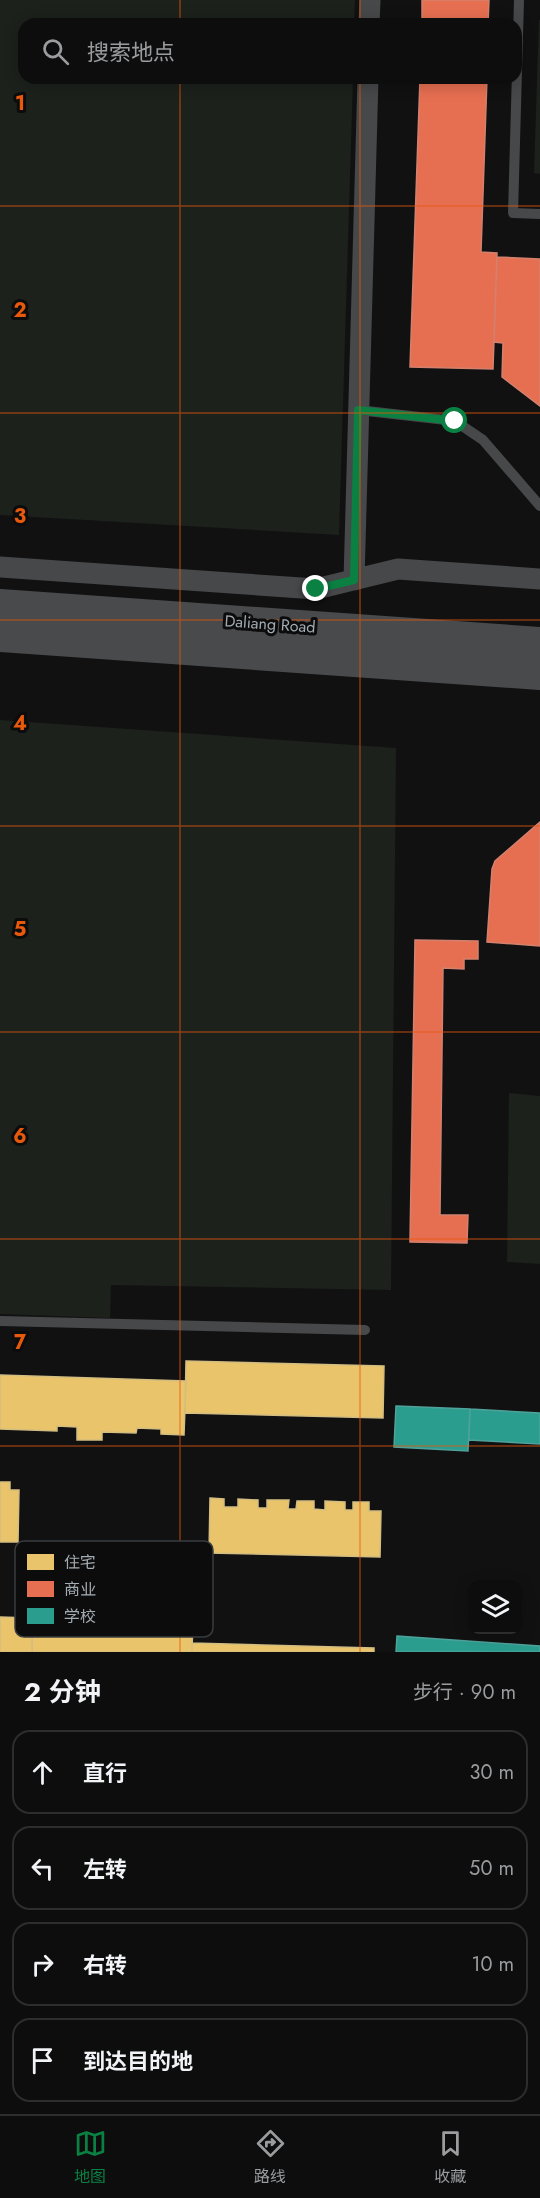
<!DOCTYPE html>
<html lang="zh">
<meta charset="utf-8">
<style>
body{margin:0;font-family:Jost,"Noto Sans SC",sans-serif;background:#161617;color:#f1f3f6}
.controls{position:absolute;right:18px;bottom:18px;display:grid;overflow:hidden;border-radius:12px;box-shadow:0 3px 15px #0003}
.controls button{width:54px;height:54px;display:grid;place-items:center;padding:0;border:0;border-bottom:2px solid #2d2d2e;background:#0d0d0e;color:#f1f3f6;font:30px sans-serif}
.stop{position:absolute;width:18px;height:18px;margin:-14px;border:4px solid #0b8043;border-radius:50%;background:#fff}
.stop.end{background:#0b8043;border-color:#fff;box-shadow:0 2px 6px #0008}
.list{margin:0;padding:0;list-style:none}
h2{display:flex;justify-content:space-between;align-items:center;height:78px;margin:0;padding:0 24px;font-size:26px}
h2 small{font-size:20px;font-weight:400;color:#9a9c9e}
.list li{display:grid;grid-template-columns:39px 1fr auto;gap:18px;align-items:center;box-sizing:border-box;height:84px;margin:0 12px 12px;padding:0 12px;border:2px solid #2d2d2e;border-radius:18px}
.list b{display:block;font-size:22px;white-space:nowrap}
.list em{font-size:20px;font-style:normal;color:#9a9c9e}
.icon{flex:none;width:33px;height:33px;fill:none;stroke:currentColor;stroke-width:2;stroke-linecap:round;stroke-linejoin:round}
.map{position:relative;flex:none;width:540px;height:1652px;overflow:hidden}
.search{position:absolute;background:#0d0d0e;box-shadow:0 3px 15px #0003;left:18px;right:18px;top:18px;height:66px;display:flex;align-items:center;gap:15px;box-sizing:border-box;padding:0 21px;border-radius:18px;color:#9a9c9e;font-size:22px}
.sheet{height:462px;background:#0d0d0e}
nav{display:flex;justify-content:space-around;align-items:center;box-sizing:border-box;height:84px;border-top:2px solid #2d2d2e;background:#0d0d0e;font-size:16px;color:#9a9c9e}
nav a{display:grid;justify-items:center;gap:3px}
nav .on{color:#0b8043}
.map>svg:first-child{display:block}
.green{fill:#1c211c}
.homes{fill:#e9c46a;stroke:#d4bd80;stroke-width:1.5}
.shops{fill:#e76f51;stroke:#d3816e;stroke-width:1.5}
.schools{fill:#2a9d8f;stroke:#4ea29a;stroke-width:1.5}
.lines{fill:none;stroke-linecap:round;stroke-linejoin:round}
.lane{stroke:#46484a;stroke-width:10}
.street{stroke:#46484a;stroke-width:21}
.primary{stroke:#484a4c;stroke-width:32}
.route{stroke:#0b8043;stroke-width:8}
.grid{fill:none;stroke:#e8590c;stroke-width:1.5;stroke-opacity:0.55}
.labels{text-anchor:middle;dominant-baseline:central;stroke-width:6;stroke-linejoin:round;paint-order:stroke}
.street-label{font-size:16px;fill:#a3acb2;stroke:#0c0c0d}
.key{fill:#0c0c0d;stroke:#393c3f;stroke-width:1.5}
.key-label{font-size:16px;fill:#a3acb2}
.grid-label{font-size:20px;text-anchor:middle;font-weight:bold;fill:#e8590c;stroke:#0c0c0d;stroke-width:6;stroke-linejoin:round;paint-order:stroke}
</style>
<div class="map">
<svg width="540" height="1652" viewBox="0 0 540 1652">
<rect width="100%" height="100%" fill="#111112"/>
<!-- green -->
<path class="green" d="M0,0H355L354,24H24V78H353L339,535L0,515Z
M539,20H540V174L534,173Z
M0,720L396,748L391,1290L111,1285L110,1318L0,1314Z
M509,1093L540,1096V1264L507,1262Z"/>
<!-- homes -->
<path class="homes" d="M186,1361L384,1366L383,1418L185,1413Z
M0,1375L186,1381L184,1435L161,1434V1429L137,1428L136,1433L102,1432V1440H77V1427L57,1426V1431L0,1429Z
M0,1482H10V1490H19L18,1542H0Z
M210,1498L224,1499V1507H238V1499L258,1500V1508H267V1500H289L288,1509H296L297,1501H314V1509L325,1510V1501L345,1502V1510H353V1502H369V1511H381L380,1557L209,1553Z
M33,1615L193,1619L192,1652H32Z
M0,1617L32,1618V1652H0Z
M192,1643L374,1648V1652H192Z"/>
<!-- shops -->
<path class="shops" d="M422,0H489L488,24H422Z
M420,78H487L481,252L497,253L493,369L410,367Z
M497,257L540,259V406L502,377L503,343L494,342Z
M540,822V946L487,942L492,869L495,861Z
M415,940L478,941V959H464V969L443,968L440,1215H468L467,1243L410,1242Z"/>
<!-- schools -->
<path class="schools" d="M396,1406L470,1409L468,1451L394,1447Z
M470,1409L540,1413V1444L469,1440Z
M397,1636L540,1646V1652H396Z"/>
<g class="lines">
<!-- lane -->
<path class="lane" d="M519,0L513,213L540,214
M358,410L455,421L483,440L540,506
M0,1321L365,1330"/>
<!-- street -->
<path class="street" d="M369,24L370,0
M0,567L316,589L398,569L540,579
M354,580L368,78"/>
<!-- primary -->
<path class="primary" d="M0,605L540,643
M0,636L540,674"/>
</g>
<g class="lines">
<!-- route -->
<path class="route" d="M316,589L354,580L358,410L455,421"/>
</g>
<!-- grid -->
<path class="grid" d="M180,0V24M360,0V24M180,78V1652M360,78V1652M0,206H540M0,413H540M0,620H540M0,826H540M0,1032H540M0,1239H540M0,1446H540"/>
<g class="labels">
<!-- street labels -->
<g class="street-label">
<text transform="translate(270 624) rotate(4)">Daliang Road</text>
</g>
</g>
<!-- legend -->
<rect x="15" y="1541" width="198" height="96" rx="9" class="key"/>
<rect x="27" y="1554" width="27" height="16" fill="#e9c46a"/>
<rect x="27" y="1581" width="27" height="16" fill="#e76f51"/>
<rect x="27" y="1608" width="27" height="16" fill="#2a9d8f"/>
<g class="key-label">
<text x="64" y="1568">住宅</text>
<text x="64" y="1595">商业</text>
<text x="64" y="1622">学校</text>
</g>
<g class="grid-label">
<text x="20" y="110">1</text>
<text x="20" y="317">2</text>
<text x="20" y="523">3</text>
<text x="20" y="730">4</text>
<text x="20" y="936">5</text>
<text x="20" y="1143">6</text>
<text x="20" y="1349">7</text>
</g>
</svg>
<div class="controls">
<button><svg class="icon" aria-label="layers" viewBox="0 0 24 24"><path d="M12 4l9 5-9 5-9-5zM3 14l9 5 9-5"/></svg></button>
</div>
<div class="stop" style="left:455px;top:421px"></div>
<div class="stop end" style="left:316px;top:589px"></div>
<div class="search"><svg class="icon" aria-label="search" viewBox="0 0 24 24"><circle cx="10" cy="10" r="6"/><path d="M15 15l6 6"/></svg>搜索地点</div>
</div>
<section class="sheet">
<h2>2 分钟<small>步行 · 90 m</small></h2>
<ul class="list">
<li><svg class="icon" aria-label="ahead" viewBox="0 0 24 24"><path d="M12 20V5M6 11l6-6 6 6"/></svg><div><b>直行</b></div><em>30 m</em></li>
<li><svg class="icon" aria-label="left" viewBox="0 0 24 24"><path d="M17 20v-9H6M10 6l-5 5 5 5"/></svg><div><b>左转</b></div><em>50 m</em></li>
<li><svg class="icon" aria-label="right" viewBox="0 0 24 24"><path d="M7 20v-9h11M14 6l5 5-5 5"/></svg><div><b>右转</b></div><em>10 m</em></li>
<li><svg class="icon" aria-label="arrive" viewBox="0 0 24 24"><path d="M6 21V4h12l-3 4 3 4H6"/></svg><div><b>到达目的地</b></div></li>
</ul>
</section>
<nav>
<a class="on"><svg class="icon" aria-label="map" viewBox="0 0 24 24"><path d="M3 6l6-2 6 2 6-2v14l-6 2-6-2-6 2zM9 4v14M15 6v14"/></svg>地图</a>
<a><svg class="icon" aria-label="directions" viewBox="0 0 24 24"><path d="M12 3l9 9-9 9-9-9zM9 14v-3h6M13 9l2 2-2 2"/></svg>路线</a>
<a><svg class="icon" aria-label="saved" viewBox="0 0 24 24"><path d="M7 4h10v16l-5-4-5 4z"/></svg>收藏</a>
</nav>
